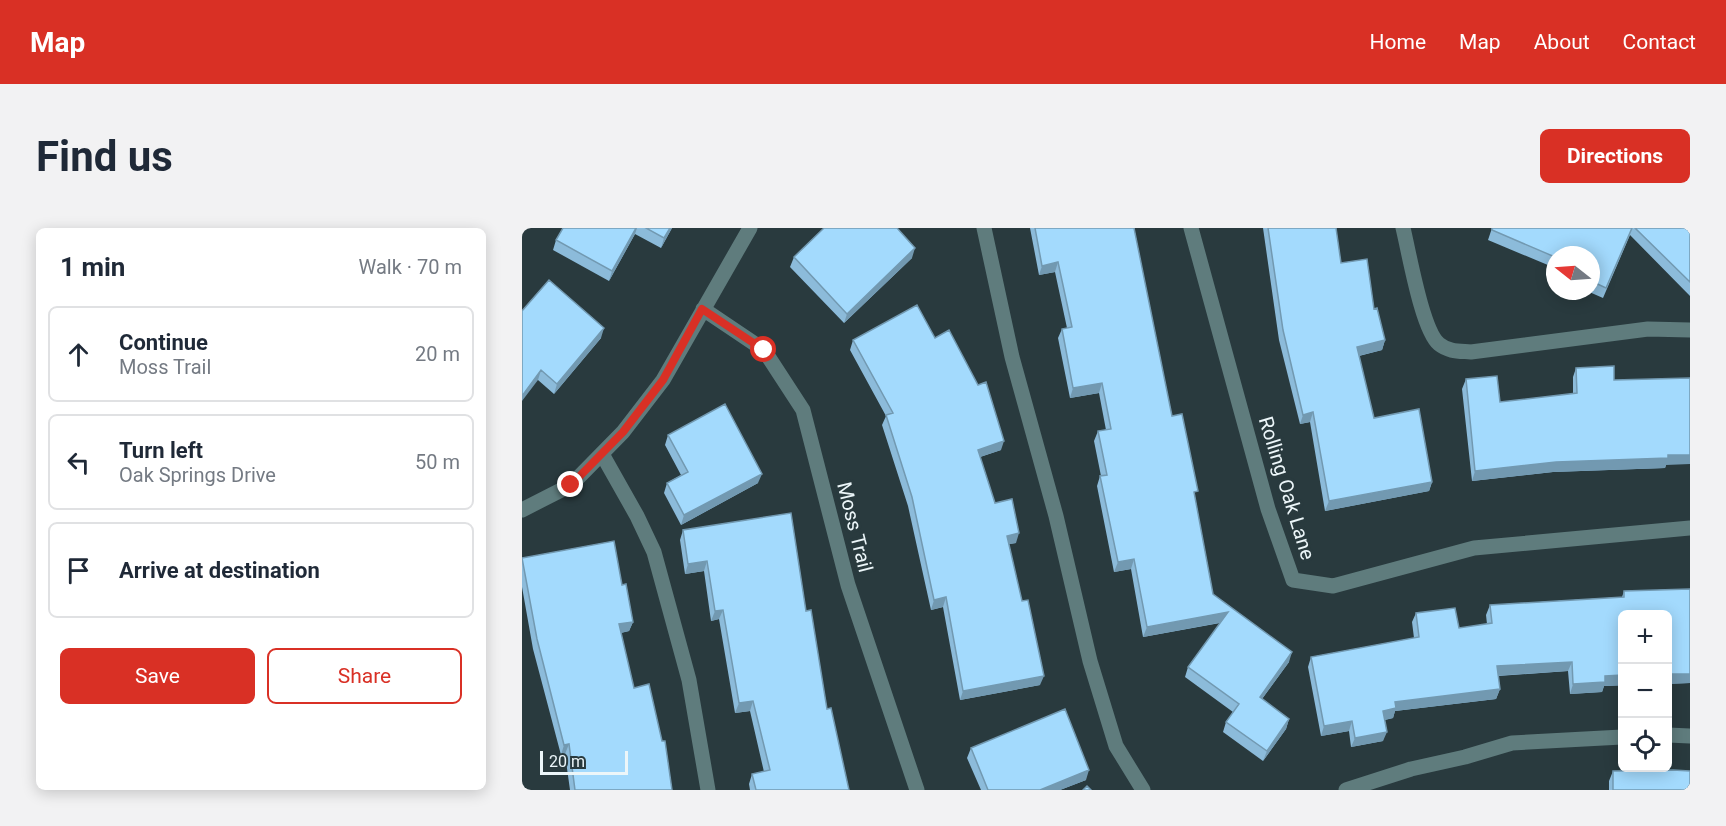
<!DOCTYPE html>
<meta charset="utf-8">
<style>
body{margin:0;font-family:Roboto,sans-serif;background:#f2f2f3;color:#1f2937}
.controls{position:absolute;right:18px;bottom:18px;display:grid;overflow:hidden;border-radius:9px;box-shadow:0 3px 15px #0003}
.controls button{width:54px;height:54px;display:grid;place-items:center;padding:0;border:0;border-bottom:2px solid #e0e1e3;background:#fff;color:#1f2937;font:30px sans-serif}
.compass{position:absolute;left:1024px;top:18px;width:54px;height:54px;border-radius:50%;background:#fff;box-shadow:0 3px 15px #0003;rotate:287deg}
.scale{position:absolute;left:18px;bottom:15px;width:88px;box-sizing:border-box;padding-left:6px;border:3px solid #ecf6f9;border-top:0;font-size:16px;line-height:21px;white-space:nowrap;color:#ecf6f9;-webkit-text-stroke:4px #293a3e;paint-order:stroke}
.stop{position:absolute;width:18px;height:18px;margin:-14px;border:4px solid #d93025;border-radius:50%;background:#fff}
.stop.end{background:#d93025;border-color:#fff;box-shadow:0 2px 6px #0008}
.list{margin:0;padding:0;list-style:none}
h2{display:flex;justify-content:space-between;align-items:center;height:78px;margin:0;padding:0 24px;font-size:26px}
h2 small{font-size:20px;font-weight:400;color:#747a83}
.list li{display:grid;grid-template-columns:39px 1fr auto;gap:18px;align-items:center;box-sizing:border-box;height:96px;margin:0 12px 12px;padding:0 12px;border:2px solid #e0e1e3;border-radius:9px}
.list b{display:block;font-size:22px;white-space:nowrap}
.list p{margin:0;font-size:20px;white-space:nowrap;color:#747a83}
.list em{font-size:20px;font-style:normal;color:#747a83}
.actions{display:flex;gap:12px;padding:18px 24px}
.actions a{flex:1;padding:14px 0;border:2px solid #d93025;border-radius:9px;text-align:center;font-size:21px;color:#d93025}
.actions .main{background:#d93025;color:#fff}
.icon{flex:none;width:33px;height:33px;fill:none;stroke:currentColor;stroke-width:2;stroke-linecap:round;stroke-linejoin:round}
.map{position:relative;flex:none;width:1168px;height:562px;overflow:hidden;border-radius:9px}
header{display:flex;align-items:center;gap:36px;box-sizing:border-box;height:84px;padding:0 30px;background:#d93025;color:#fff}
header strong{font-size:28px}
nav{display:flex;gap:33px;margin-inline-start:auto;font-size:21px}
.intro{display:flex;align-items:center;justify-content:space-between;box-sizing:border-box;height:144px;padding:0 36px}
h1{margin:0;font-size:42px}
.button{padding:15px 27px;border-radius:9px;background:#d93025;color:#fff;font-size:21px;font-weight:700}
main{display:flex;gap:36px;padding:0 36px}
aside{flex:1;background:#fff;border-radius:9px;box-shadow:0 3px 15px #0003}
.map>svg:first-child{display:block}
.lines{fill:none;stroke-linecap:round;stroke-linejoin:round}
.service{stroke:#5f7c7d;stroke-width:15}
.minor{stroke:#5f7c7d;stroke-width:15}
.wall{fill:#8cbbda}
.shaded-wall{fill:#7299b1}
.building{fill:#a3dafd;stroke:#7299b1;stroke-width:1.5}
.route{stroke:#d93025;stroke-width:8}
.labels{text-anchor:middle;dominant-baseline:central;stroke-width:6;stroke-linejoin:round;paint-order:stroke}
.street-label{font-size:20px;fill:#ecf6f9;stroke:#293a3e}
</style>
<header>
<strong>Map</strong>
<nav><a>Home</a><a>Map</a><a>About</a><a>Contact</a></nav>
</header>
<div class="intro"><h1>Find us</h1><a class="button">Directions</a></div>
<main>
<aside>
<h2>1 min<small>Walk · 70 m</small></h2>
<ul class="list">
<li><svg class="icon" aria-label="ahead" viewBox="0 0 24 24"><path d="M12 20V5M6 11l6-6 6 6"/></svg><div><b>Continue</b><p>Moss Trail</p></div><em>20 m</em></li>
<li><svg class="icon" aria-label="left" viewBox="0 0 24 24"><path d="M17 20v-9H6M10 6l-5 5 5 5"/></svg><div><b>Turn left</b><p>Oak Springs Drive</p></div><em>50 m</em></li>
<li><svg class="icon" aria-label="arrive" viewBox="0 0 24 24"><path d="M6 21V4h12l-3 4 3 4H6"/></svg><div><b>Arrive at destination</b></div></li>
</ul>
<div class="actions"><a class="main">Save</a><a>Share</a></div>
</aside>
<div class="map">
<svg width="1168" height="562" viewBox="0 0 1168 562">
<rect width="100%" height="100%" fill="#293a3e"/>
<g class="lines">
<!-- service -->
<path class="service" d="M462,0L490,129L534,288L568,433L594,518L621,562
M881,0C887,24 900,102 917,116C927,124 937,123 949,124L1126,101L1168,102
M80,226L115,288L132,324L167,452L186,562
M1146,507L1168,508
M824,562L889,541L943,529L990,515L1100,509"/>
<!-- minor -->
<path class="minor" d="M669,0L746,281L771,352L811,358L952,320L1168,300
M181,81L242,122L281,182L326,357L395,562
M0,282L49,257L101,204L141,152L228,0"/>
</g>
<!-- wall -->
<path class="wall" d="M41,0H150L139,20L113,6L87,53L31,22L34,12Z
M508,0H612L650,188L673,269L691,366L767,434L740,471L767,491L764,501L741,533L701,504L704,494L711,484L663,449L666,439L698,395L621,409L609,341L592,344L575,258L578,248H579L572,213L576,203L584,202L577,165L548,170L536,110L540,101L545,100L533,44L517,47Z
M741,0H814L819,35L852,81L863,112L860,122L837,128L852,190L910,254L907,263L803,283L788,194L778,196L757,112Z
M970,0H1168V68L1108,7L1081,70L1065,63H1069V27H1033V40L966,12Z
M272,29L390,30L322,95L268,39Z
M0,83L79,110L32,166L16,152Z
M413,110L479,222L458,229L473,275L494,315L487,316L518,457L438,472L421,379L409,382L386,278L360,197L364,188L328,122L331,112Z
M1054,140L1092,152L1144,237L1143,240L1031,244L950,253L940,161L944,151L978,174L1051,166V149Z
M146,207L236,255L159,297L142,265L145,255L159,247L143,217Z
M161,302L284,383L305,481L327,562H228L227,556L230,546L242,544L228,483L213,485L197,391L189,393L182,343L163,346L158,312Z
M0,330L100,357L111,394L107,403L99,405L112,460L150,562H48L43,526L39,527L11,421L0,359Z
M1168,361V455L1082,458L1080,464L1048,466L1046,443L976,448L978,461L974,471L873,483L871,490L863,492L861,513L829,519L827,503L799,508L786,439L789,429L892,410L890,394L894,385L937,400L965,396L964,387L968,377L1100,369L1102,363Z
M449,520L564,552L538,562H459L445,530Z
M1091,543L1168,562H1087V553Z"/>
<!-- shaded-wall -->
<path class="shaded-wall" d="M114,0H115L113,6L87,53L90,43Z
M148,0H150L139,20L142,10Z
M393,20L390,30L322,95L325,86Z
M536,34L533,44L517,47L520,38Z
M82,100L79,110L32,166L35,156Z
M863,112L860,122L832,129L835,119Z
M19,142L16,152L0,173V168Z
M580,155L577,165L548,170L551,160Z
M791,184L788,194L778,196L781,187Z
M482,213L479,222L452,231L456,222Z
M1146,227H1168V236L1144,237L1143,240L1031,244L950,253L953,243L1034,234Z
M240,246L236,255L159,297L162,287Z
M910,254L907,263L803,283L807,273Z
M497,305L494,315L482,317L485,308Z
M612,331L609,341L592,344L596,334Z
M185,333L182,343L163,346L166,336Z
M424,369L421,379L409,382L412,372Z
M201,382L197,391L189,393L193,383Z
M706,384L702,394L621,409L625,399Z
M111,394L107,403L93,406L97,396Z
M770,424L767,434L734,479L738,469Z
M1050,434L1046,443L972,448L975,438Z
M1146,446H1168V455L1146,456Z
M1101,447V457L1082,458L1080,464L1048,466L1051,456L1083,448Z
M522,448L518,457L438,472L441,463Z
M978,461L974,471L873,483L871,490L857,493L861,483L873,474Z
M231,473L228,483L213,485L217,475Z
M767,491L764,501L741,533L745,523Z
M830,493L827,503L799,508L802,498Z
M865,504L861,513L829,519L833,510Z
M47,516L43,526L39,527L42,517Z
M567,542L564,552L538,562H518Z"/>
<!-- building -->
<path class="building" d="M41,0H114L90,43L34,12Z
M124,0H148L142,10Z
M302,0H375L393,20L325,86L272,29Z
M513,0H612L650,188L660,186L676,263L672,264L691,366L770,424L738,469L767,491L745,523L704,494L717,476L666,439L706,384L625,399L612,331L596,334L578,248L585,247L576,203L589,201L580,155L551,160L540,101L550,99L536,34L520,38Z
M746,0H814L819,35L845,31L852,81L855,80L863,112L835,119L852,190L897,181L910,254L807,273L791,184L781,187L761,102Z
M970,0H1110L1084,60L1069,53V27H1033V29L970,2Z
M1113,0H1168V54Z
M27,52L82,100L35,156L19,142L0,168V83Z
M395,77L413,110L427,102L456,157L464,154L482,213L456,222L473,275L490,271L497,305L485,308L500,373L506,372L522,448L441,463L424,369L412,372L390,269L364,187L371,185L331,112Z
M1092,138V152L1168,150V227H1146V230L1034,234L953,243L944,151L975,148L978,174L1055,165L1054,140Z
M203,176L240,246L162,287L145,255L166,244L146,207Z
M269,285L284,383L289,382L305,481L309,480L327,562H234L230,546L248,542L231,473L217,475L201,382L193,383L185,333L166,336L161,302Z
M92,313L100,357L104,356L111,394L97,396L112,460L127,456L140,513H143L150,562H53L47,516L42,517L15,411L0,330Z
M1168,361V446H1146V387H1101V447L1083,448V454L1051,456L1050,434L975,438L978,461L873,474L874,480L861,483L865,504L833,510L830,493L802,498L789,429L897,409L894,385L933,380L937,400L970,395L968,377L1102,369V363Z
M543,481L567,542L518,562H466L449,520Z
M1151,542L1168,543V562H1091V543Z
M565,558L569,562H561Z"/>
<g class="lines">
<!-- route -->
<path class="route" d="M49,257L101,204L141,152L180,81L242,122"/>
</g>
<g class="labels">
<!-- street labels -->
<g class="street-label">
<text transform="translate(765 260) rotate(73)">Rolling Oak Lane</text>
<text transform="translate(333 299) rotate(76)">Moss Trail</text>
</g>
</g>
</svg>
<div class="controls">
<button>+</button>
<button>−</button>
<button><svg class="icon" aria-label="locate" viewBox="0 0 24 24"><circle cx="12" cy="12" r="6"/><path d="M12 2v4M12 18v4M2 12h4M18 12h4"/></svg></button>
</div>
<svg class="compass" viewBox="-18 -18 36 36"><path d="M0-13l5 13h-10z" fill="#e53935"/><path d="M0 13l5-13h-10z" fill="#747a83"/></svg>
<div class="scale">20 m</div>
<div class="stop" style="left:242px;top:122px"></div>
<div class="stop end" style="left:49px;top:257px"></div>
</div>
</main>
